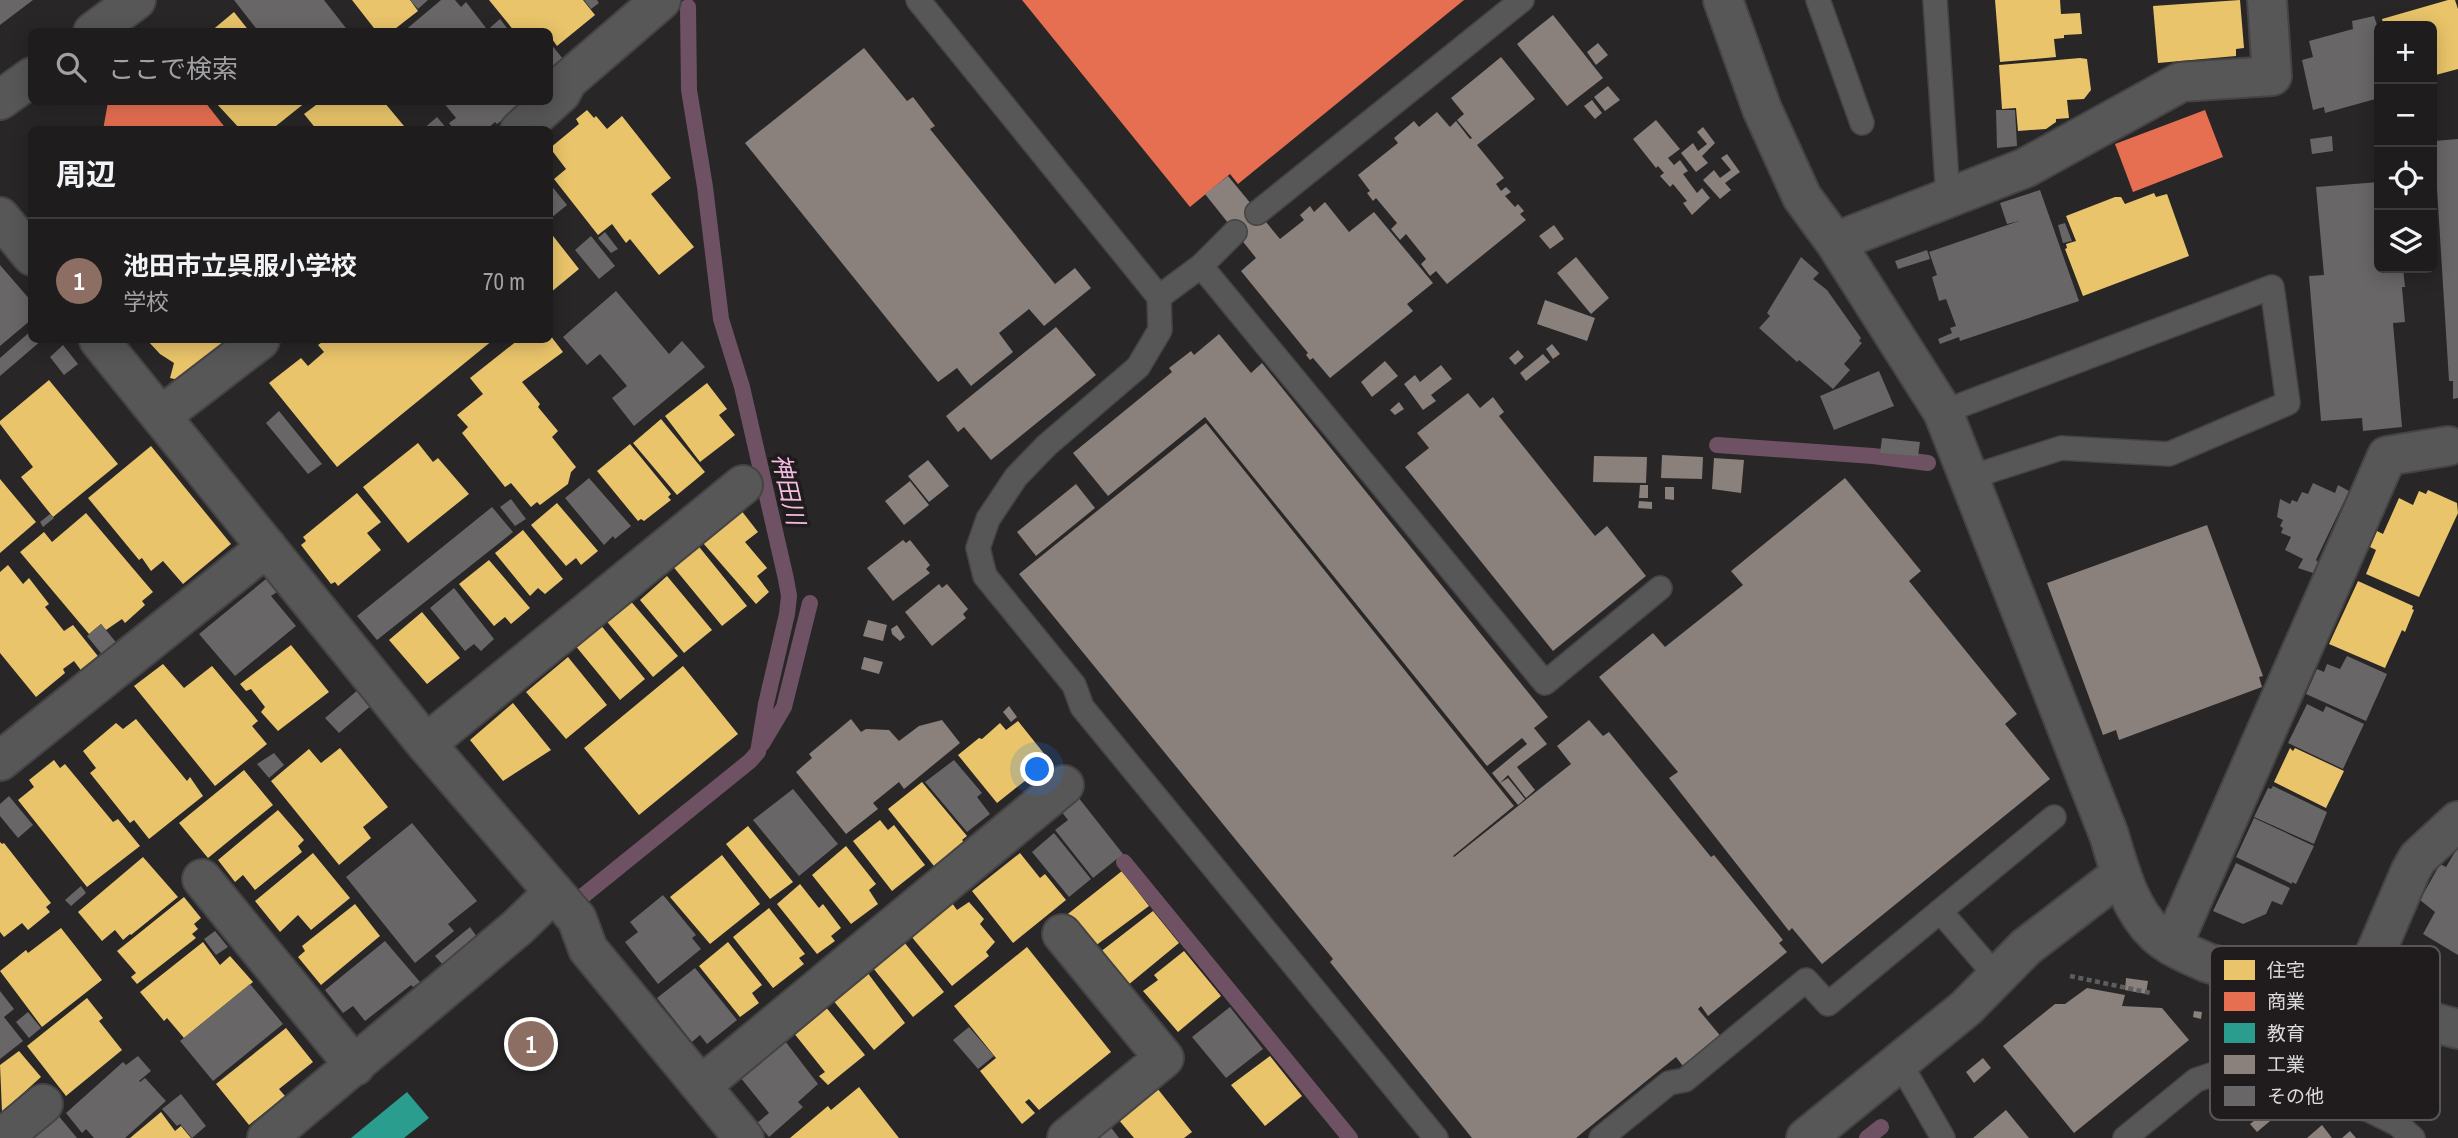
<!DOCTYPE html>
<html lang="ja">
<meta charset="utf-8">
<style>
body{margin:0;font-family:"Archivo Narrow","Noto Sans JP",sans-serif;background:#2b292a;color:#f1f3f6}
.controls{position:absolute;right:21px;top:21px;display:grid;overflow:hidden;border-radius:10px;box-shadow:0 4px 18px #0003}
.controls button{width:63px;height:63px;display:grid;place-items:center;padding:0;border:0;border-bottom:2px solid #3c3a3b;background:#1e1c1d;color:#f1f3f6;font:35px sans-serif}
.you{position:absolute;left:1038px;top:770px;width:24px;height:24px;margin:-18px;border:5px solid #fff;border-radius:50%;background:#1a73e8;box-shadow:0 0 0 10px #1a73e833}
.badge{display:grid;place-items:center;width:46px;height:46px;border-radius:50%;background:#bca0f2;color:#fff;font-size:23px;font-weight:700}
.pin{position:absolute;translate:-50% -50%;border:4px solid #fff;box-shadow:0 2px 7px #0006}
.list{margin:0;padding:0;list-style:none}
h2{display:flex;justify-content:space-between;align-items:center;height:91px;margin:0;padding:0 28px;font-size:30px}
h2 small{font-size:23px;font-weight:400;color:#a1a1a4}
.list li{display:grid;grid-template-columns:46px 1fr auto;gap:21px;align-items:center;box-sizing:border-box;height:126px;padding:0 28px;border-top:2px solid #3c3a3b}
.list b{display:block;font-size:26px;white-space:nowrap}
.list p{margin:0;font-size:23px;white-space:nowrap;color:#a1a1a4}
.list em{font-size:23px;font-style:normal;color:#a1a1a4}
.icon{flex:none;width:38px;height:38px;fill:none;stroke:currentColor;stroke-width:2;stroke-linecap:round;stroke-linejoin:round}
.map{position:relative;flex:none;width:2458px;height:1138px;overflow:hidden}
.search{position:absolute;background:#1e1c1d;box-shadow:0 4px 18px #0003;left:28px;top:28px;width:525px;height:77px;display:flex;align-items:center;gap:18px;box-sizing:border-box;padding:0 24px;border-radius:10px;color:#a1a1a4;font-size:26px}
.panel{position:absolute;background:#1e1c1d;box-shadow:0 4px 18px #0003;left:28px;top:126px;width:525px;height:217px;border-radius:10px}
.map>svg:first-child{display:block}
.homes{fill:#e9c46a}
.shops{fill:#e76f51}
.schools{fill:#2a9d8f}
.industry{fill:#8a817c}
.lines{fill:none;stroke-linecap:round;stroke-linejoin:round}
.stream{stroke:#6e5264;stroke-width:16}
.building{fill:#686667}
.service-casing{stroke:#454344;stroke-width:26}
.minor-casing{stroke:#454344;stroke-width:42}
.tertiary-casing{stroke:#454344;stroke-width:42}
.path{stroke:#5e5e5e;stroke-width:4.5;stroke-dasharray:5 3.5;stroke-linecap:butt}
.service{stroke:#585757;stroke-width:23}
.minor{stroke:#585757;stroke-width:38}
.tertiary{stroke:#585757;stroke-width:38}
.labels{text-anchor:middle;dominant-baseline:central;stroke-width:7;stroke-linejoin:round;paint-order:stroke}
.water-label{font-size:24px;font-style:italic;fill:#f5bce1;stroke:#201c1e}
.key{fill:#201c1e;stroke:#595557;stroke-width:2}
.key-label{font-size:19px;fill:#dddadb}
</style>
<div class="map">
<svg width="2458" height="1138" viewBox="0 0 2458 1138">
<rect width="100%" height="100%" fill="#282627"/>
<!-- homes -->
<path class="homes" d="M352,0H410L418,11L391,32H377Z
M489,0H583L595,15L557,46L550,36V32H546L543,28L538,32H515Z
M1995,0H2060L2061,14L2080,13L2082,34L2064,35V38L2054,39L2056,57L2000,62Z
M2240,0L2244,48L2236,49V56L2158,63L2153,6Z
M2448,0H2455L2458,9V69L2432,76V26H2384L2382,19Z
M234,12L250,32H210Z
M2080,58L2087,59L2091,90L2084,99L2067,100L2069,118L2056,119V122L2046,129L2018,131L2016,108L2002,109L1999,65Z
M215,102H306L271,130H241Z
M320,102H384L404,126L400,130H317L304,114Z
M587,110L594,118L596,116L607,129L622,116L671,178L651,194L694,247L659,275L630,239L626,243L612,224L598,235L554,179L566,169L550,148L579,124L576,119Z
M2154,193L2156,197L2167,194L2189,256L2083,296L2065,249L2067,248L2066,244L2076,241L2066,216L2115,197H2121L2125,204Z
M550,232L579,269L550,293Z
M550,335L563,352L522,382L540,404L538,407L558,431L552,437L576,467L571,472L568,484L540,505L537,502L531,507L511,483L505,487L462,433L468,427L457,415L483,394L470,378L518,340H550Z
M147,340H234L183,381L170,378L174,363L160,354Z
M325,340H493L337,467L269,383L301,358L308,366L324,352L318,345Z
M49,380L118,464L53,517L21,477L33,467L0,424V421Z
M707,383L727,409L719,415L735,435L700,462L665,416Z
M661,419L705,472L677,495L633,443Z
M418,443L433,462L438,458L469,494L408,543L363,487Z
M630,444L671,494L668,497L671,500L644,521L641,519L638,521L597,471Z
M151,446L231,544L183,584L163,561L151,571L142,558L139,560L88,498Z
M0,479L36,522L0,553Z
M2428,490L2457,503L2458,513L2419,597L2366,574L2376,550L2370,547L2377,531L2383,534L2399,498L2413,505L2419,491L2426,494Z
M357,493L381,522L367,533L381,550L338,586L335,582L331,584L301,545L306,541L303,537Z
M557,503L598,551L581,565L576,558L566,566L531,525Z
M737,505L758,532L745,542L767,568L757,576L769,592L756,604L703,543L713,535L708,530Z
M86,513L153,592L142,601L145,605L125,623L122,619L106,630L101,624L89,634L20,552L44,532L52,542Z
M523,530L563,579L545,594L538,588L530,596L495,553Z
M696,543L747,606L722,626L671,564Z
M489,560L530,608L511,624L505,617L494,626L459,584Z
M8,565L23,584L29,578L49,604L45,607L64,631L73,625L101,660L83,673L74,661L63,669L65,673L36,697L0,653V572Z
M667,576L712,630L684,653L640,600Z
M2358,581L2413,606L2412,609L2414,610L2405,632L2402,630L2385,668L2329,644Z
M628,598L678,656L653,677L604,618Z
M422,612L460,658L427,684L389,640Z
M599,623L645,679L620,700L574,644Z
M291,645L329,692L278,731L261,712L265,707L251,689L246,691L240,684Z
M568,657L607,705L566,739L526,692Z
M163,664L184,688L212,666L258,721L252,726L267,744L215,786L134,686Z
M683,666L738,734L639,815L584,748Z
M513,703L551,750L503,781L470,740Z
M136,719L187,781L190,777L203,796L149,839L134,820L130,823L90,773L96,768L83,751L116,723L123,729Z
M1018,721L1050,761L997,803L958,755L979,738L982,739L1000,723L1006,730Z
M340,748L388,807L363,827L371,838L339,865L271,781L309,749L321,763Z
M2290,748L2293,751L2295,748L2344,771L2326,808L2274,782Z
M54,760L60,768L65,764L113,822L118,819L140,846L87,887L18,800L34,787L29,780Z
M244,770L273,805L208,858L179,823Z
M922,782L967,836L962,840L964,842L934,866L888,809Z
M278,810L304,840L298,846L302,852L255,890L243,875L235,882L218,860Z
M880,820L888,830L894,825L925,865L892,891L853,841Z
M748,826L793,882L770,899L726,844Z
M0,842L2,844L4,843L51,903L46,907L50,912L28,930L22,923L4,937L0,932Z
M846,846L876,884L869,890L878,904L851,924L812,875Z
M313,853L350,898L311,930L298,915L280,932L255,901Z
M1020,853L1040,878L1045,874L1066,900L1013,943L972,891Z
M722,855L760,904L710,944L670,897Z
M143,857L178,897L131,935L130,934L123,940L115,930L102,941L78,912Z
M1122,871L1149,906L1091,949L1064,917Z
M800,884L819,908L823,904L841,928L831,936L835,941L817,954L777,904Z
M184,897L201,918L194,924L198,929L192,934L196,938L137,984L131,977L136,973L117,951Z
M969,902L984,919L980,924L995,942L986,952L989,956L952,986L911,936L952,903L957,910Z
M355,904L380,936L321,985L298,957L305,951L302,946Z
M769,908L805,954L799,958L804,964L773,988L733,937Z
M1153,911L1179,943L1122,990L1095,956Z
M61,928L102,980L42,1027L0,971L26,950L28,953Z
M203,942L220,965L230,956L253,982L184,1038L167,1018L164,1021L140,992Z
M728,942L762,985L752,993L759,1003L740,1017L699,966Z
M904,942L944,992L913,1017L873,968Z
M1027,947L1111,1052L1039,1110L1029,1099L1025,1102L1035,1113L1022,1124L980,1071L996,1058L954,1006Z
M1184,951L1221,996L1178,1032L1143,991L1158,980L1154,975Z
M867,972L905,1023L874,1050L832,999Z
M87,998L103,1018L99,1021L122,1050L66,1096L27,1046Z
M825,1006L865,1055L828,1085L819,1076L825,1072L793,1032Z
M286,1028L313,1062L279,1089L285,1096L249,1125L216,1084Z
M19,1051L41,1077L2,1112L0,1065Z
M1270,1056L1302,1096L1265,1126L1231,1085Z
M859,1087L899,1138H790L828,1106L831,1110Z
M1157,1088L1192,1132L1184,1138H1134L1118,1119Z
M161,1112L175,1131L181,1126L191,1138H130Z"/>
<!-- shops -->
<path class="shops" d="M1022,0H1464L1238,184L1230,174L1190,207Z
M108,102H205L227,130H103Z
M2205,110L2223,157L2133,192L2115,144Z"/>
<!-- schools -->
<path class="schools" d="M407,1092L429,1118L404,1138H351Z"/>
<!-- industry -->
<path class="industry" d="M1553,15L1603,78L1567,106L1517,44Z
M1598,43L1608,55L1596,65L1587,52Z
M864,48L907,101L913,97L935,126L930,129L1055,284L1075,268L1091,288L1044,326L1029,309L999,333L1013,352L971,386L957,368L938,382L745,143Z
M1501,57L1535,99L1477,145L1504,178L1496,184L1501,191L1506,187L1511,192L1505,196L1515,207L1518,204L1524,211L1520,214L1526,220L1447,284L1436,271L1430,276L1421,264L1426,259L1406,234L1400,240L1391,229L1397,223L1376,198L1373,201L1367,193L1370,191L1358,175L1398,143L1394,138L1414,121L1419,127L1437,112L1450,127L1456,121L1470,139L1472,138L1457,120L1464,114L1451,98Z
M1608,86L1620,100L1605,111L1594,97Z
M1592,100L1602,113L1595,119L1584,106Z
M1656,120L1680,149L1668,158L1674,165L1680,160L1688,171L1683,174L1697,193L1702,188L1710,198L1692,215L1683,203L1687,201L1673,184L1670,187L1660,176L1664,173L1658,166L1656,168L1633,139Z
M1703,127L1715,143L1702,156L1708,163L1696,172L1681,153L1693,143L1698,151L1707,144L1697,132Z
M1727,154L1740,172L1725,183L1731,190L1720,199L1703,180L1714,170L1720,178L1731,170L1721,158Z
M1228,176L1280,239L1304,220L1300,215L1310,206L1314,212L1325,202L1349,232L1374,212L1433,283L1407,304L1413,311L1330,378L1313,358L1310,360L1306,355L1308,353L1241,271L1256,258L1205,194Z
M1554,225L1564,239L1550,249L1539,236Z
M1576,257L1609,298L1591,314L1557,273Z
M1545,300L1595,318L1587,341L1537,324Z
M1056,327L1096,375L991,460L964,427L958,432L946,416Z
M1219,334L1251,373L1262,363L1548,717L1534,728L1547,744L1517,767L1535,790L1526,798L1508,775L1500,783L1492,773L1527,744L1522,738L1487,766L1205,417L1108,496L1073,453L1172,372L1169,368L1191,351L1194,355Z
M1552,344L1560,354L1553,359L1546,349Z
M1518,350L1524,357L1515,365L1509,358Z
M1543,354L1550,362L1526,381L1520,373Z
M1385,361L1398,376L1372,397L1361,382Z
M1441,365L1452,379L1431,395L1436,401L1423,410L1404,384L1415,375L1420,382Z
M1468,393L1480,408L1493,397L1504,412L1499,416L1595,536L1607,526L1646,576L1553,651L1405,467L1429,448L1417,433Z
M1399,402L1404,409L1395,415L1390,410Z
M1206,423L1514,806L1453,856L1454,857L1571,764L1557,746L1589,720L1603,736L1609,732L1711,857L1714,855L1783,940L1779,943L1787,952L1708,1016L1701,1006L1698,1009L1723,1039L1686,1070L1676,1057L1576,1138H1472L1330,962L1333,959L1019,574Z
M1662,455L1703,457L1702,479L1661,478Z
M1594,456L1647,457L1646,483L1593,482Z
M1714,458L1744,460L1741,493L1712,489Z
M928,460L949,486L929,502L908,476Z
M1845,478L1921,571L1909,581L2017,714L2005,724L2050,779L1822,964L1792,928L1789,931L1669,778L1678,772L1599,677L1653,633L1665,647L1743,585L1731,571Z
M910,481L929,505L904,525L885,501Z
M1076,484L1095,508L1036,556L1017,532Z
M1640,485H1648V498H1639Z
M1665,487H1674V500L1665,499Z
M1639,501L1652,502V509L1638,508Z
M2207,525L2263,676L2259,677L2262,687L2119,740L2116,730L2103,735L2047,583Z
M903,540L906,543L910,540L930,565L926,569L930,573L893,601L867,568Z
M939,584L942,588L947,584L968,609L963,614L966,618L932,646L905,612Z
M868,620L887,625L883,641L863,636Z
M897,625L905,637L900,641L892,634L891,629Z
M864,657L883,662L879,674L861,669Z
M1009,706L1017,717L1011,722L1003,712Z
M851,719L861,732L866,729L889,730L899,741L919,726L942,720L960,743L904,789L899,782L873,803L878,809L846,834L796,772L812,758L809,754Z
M1508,778L1525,799L1518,805L1500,783Z
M2126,978L2148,981L2146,994L2125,990Z
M2087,988L2125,995L2122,1006L2162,1008L2189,1040L2074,1133L2003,1046L2055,1004H2065Z
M2194,1011L2202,1012L2201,1019L2193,1017Z
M1983,1058L1991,1068L1974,1083L1966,1072Z
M2006,1110L2029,1138H1973Z
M2264,1113L2270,1121L2257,1132L2250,1124Z
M2322,1125L2332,1138H2307Z
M2350,1131L2356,1138H2342Z"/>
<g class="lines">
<!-- stream -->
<path class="stream" d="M1717,445L1873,456L1928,463
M762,744L784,707L810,603
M1124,862L1350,1138
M578,900L750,761L758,752L766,704L787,614L789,596L786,579L742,387L721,319L705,187L689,90L688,7
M1867,1138L1881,1127"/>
</g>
<!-- building -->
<path class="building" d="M0,0H33L0,25Z
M234,0H324L349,32H259Z
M410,0H428L418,9Z
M441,0H455L461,7L466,2L486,28L482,32H403Z
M584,0H597L599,3L591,9Z
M2374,16L2379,31V98L2325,113L2324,107L2313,110L2302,60L2313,57L2309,41L2353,29L2352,21Z
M500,19L510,32H485Z
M550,43L563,59L550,70Z
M443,102H525L497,124L495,122L486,130H454L449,123L456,118Z
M1996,110H2015L2017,146L1997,148Z
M437,117L448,130H422Z
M2332,136L2333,151L2312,154L2310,139Z
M2458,139V398L2453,399V381H2449L2434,141Z
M2379,182V268H2403L2405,287H2402L2405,322L2393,323L2402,427L2363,431L2362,418L2321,421L2309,276L2324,275L2316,187Z
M550,184L567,205L551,218L550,216Z
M2040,190L2079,301L1960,341L1959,337L1940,344L1938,339L1952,333L1950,328L1956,326L1946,299L1939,301L1932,277L1937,275L1929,252L2019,221L2007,224L2000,203Z
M2065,223L2072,241L2063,243L2058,225Z
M605,232L618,249L611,253L598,238Z
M591,236L615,266L599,279L575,250Z
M1927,250L1930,259L1898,269L1895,261Z
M1801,257L1819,273L1813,279L1827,290L1861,338L1859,341L1862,343L1844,364L1850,370L1833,389L1799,360L1797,362L1759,328L1770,316L1767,313Z
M0,265L32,302V319L0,346Z
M616,291L669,354L682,341L705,367L634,426L612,398L627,386L600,354L587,365L563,337Z
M32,330V340H42L0,376V358Z
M63,345L78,364L64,375L50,357Z
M1879,371L1894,406L1834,430L1820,396Z
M279,411L322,464L308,474L266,423Z
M1882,438L1920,442L1918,456L1880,453Z
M589,478L631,526L615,539L613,536L604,545L565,498Z
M2313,483L2335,493L2338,485L2349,491L2316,560L2318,562L2313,573L2298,568L2303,559L2285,550L2291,537L2281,533L2283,528L2280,526L2283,520L2277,517L2280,499L2290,504L2292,500L2297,502L2302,492L2308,494Z
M511,499L526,519L515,526L500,507Z
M492,507L513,532L377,640L357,616Z
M50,514L54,518L43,527L40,522Z
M266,579L277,592L271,596L296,626L235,676L199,634Z
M454,588L494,639L481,651L474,644L465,651L430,608Z
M101,624L119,646L105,658L87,636Z
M2347,656L2387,674L2366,721L2306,694L2317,669L2324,672L2327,664L2340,669Z
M359,689L373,704L339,733L325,718Z
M2307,704L2323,712L2326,706L2364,724L2343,769L2288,743Z
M274,753L284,765L269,778L257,764Z
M954,760L982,793L977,797L990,814L967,832L925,782Z
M2273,786L2327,812L2314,844L2254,817L2268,788L2271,789Z
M793,789L838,844L799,876L753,820Z
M9,796L33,825L18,838L0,816V804Z
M1078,797L1123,854L1093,878L1055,830L1068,820L1061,811Z
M2254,818L2314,846L2296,884L2292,882V884L2236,857Z
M412,823L477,901L448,924L454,931L415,963L346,877Z
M1054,833L1091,879L1069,897L1032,852Z
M2458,847V955L2423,934L2435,912L2420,900L2440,864L2446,867Z
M2236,863L2290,888L2282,905L2272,901L2266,914L2243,924L2213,911Z
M81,886L86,893L71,906L65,900Z
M663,895L696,935L692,938L701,949L658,984L625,942L638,932L630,922Z
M470,927L477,937L443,965L435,956Z
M215,931L228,947L216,955L204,939Z
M385,941L420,982L413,987L411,985L365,1021L353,1006L343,1013L325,990Z
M695,968L737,1020L707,1044L700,1035L692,1042L657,998Z
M250,984L283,1024L213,1081L180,1041Z
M0,991L14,1009L4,1017L23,1041L0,1059Z
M1230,1007L1263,1049L1226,1078L1192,1037Z
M28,1012L41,1028L29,1038L16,1022Z
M969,1027L994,1056L978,1069L953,1040Z
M785,1041L818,1084L798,1102L803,1107L769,1137L757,1123L769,1113L740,1077Z
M138,1056L151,1071L139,1081L140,1082L145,1078L166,1101L125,1138H94L86,1129L82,1133L66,1113L123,1062L126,1065Z
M181,1094L206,1126L192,1138L180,1124L177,1126L162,1109Z
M57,1114L77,1138H27Z
M1110,1126L1119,1138H1095Z"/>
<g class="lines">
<!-- service casing -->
<g class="service-casing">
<path id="service" d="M918,0L1159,297
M1818,0L1862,123
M1935,0L1948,198
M1257,213L1522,0
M1235,232L1201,266L1159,297L1160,330L1138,367L1047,445L1016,477L988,519L978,548L985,576L1074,685L1082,707L1436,1138
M1201,266L1545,683L1660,588
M1943,412L2272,287L2288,403L2169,454L2061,448L1968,478
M1940,911L1997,977
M1900,1063L1943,1138
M1601,1138L1669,1083L1685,1080L1806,980L1828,1004L2054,817
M2125,1138L2196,1080L2217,1073L2251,1079L2369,1110L2397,1124L2413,1138"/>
</g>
<!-- minor casing -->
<g class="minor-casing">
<path id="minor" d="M1723,0L1762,109L1802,197L1835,242L1943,412L2109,835C2119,868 2129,909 2156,934C2170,947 2190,955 2208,963L2458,1029
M520,130L561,93L567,81L661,0
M0,217L32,256
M1835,242L2025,168L2181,82L2272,76L2267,0
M99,340L426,744L577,919L588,949L744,1138
M161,416L260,340
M426,744L743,485
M0,761L267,547
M202,879L355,1066
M1062,934L1164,1058L1067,1138
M2172,946L2387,456L2448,446
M2354,1003L2411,870L2418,858L2458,821
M702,1085L1064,785
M2,1138L43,1104
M267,1138L518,927L554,892"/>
</g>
<!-- tertiary casing -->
<g class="tertiary-casing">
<path id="tertiary" d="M93,32L136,0
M0,100L32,77
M1806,1138L1966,1008L2026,947L2121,874"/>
</g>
<!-- path -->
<path class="path" d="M2070,976L2151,993"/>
<!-- service -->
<use href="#service" class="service"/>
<!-- minor -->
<use href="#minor" class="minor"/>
<!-- tertiary -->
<use href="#tertiary" class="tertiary"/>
</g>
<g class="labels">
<!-- water labels -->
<g class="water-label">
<text transform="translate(789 489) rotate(77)">神田川</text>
</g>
</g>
<!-- legend -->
<rect x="2210" y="946" width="230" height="174" rx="10" class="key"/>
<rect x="2224" y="960" width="31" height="20" fill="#e9c46a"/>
<rect x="2224" y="992" width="31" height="19" fill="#e76f51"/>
<rect x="2224" y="1023" width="31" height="20" fill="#2a9d8f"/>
<rect x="2224" y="1055" width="31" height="19" fill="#8a817c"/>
<rect x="2224" y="1086" width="31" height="20" fill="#686667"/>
<g class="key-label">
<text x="2267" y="977">住宅</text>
<text x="2267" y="1008">商業</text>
<text x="2267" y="1040">教育</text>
<text x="2267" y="1071">工業</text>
<text x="2267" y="1103">その他</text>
</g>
</svg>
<div class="controls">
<button>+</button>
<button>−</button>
<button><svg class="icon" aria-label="locate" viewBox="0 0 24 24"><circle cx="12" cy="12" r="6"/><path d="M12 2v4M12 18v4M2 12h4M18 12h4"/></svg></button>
<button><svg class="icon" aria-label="layers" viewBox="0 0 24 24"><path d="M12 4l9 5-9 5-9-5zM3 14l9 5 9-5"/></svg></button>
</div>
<div class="you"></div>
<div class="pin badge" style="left:531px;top:1044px;background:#8d6e63">1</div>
<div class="search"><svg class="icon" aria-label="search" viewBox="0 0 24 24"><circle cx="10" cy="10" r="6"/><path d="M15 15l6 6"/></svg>ここで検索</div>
<section class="panel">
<h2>周辺<small></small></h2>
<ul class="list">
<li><span class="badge" style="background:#8d6e63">1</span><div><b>池田市立呉服小学校</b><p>学校</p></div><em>70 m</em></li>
</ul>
</section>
</div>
